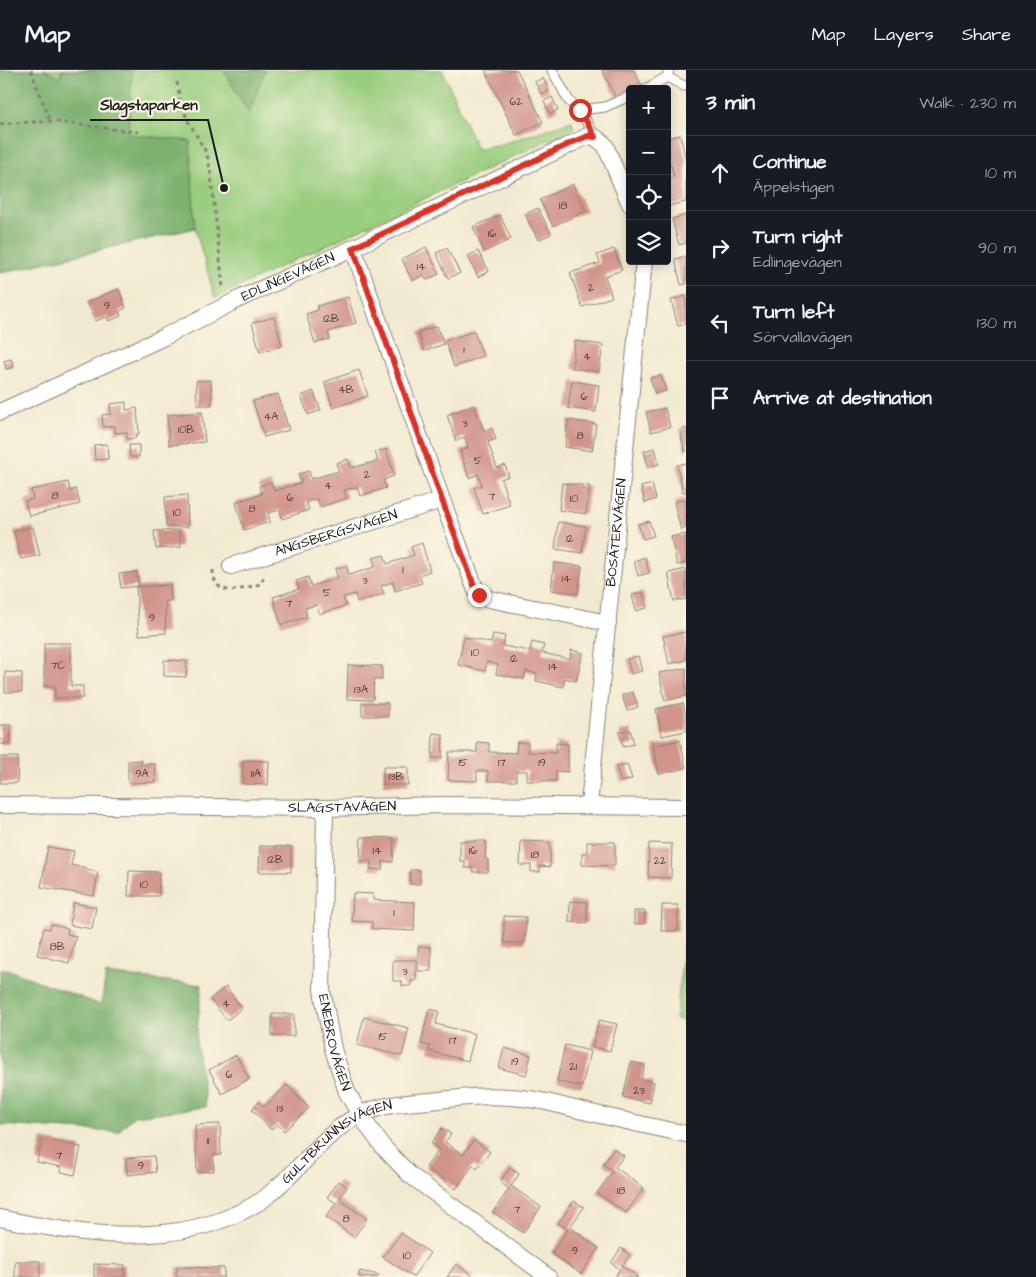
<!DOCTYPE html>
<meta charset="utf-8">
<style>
body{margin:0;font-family:"Architects Daughter",sans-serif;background:#20242c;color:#f1f3f6}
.controls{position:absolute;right:15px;top:15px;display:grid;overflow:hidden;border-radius:5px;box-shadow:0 2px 12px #0003}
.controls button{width:45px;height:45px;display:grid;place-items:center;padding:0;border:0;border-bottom:1px solid #363941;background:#171b24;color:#f1f3f6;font:25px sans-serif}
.stop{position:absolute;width:15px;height:15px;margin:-11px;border:4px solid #d93025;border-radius:50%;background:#fff}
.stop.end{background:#d93025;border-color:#fff;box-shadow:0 1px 5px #0008}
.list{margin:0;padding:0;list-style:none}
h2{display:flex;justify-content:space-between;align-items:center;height:65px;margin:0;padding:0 20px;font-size:21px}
h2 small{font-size:16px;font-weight:400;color:#9ea1a6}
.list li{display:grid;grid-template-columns:32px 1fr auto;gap:15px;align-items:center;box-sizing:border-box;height:75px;padding:0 20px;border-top:1px solid #363941}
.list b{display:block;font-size:19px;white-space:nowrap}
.list p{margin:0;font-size:16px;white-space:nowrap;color:#9ea1a6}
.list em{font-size:16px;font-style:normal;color:#9ea1a6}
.icon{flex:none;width:28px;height:28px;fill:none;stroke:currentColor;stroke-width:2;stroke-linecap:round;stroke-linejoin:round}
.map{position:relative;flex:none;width:686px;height:1207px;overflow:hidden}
header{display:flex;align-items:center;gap:30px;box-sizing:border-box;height:70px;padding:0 25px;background:#171b24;border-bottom:1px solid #363941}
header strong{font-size:24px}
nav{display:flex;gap:28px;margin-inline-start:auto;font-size:18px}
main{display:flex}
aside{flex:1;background:#171b24}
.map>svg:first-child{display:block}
.green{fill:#9ace7f;stroke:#5b754e}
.forest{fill:#7bb16e;stroke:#4c6645}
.building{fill:#d1948b}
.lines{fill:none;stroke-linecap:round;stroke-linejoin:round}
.service-casing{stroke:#878376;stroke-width:11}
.minor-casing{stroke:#878376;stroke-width:18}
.path{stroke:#878376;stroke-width:3;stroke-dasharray:4 4;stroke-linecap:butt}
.service{stroke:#fff;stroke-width:9}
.minor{stroke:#fff;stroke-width:16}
.route{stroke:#d93025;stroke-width:6}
.labels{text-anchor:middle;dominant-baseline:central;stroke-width:4.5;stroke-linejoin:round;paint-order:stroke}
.number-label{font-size:11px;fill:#493a38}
.street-label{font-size:14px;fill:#1c1c1c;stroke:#fcf5e5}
.leader{fill:none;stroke:#1c1c1c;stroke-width:2}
.callout-dot{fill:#1c1c1c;stroke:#fcf5e5;stroke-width:2}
.callout-label{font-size:15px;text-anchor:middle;font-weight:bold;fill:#1c1c1c;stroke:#fcf5e5;stroke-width:4.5;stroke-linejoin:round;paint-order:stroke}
</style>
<header>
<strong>Map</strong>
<nav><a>Map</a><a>Layers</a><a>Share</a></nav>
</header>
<main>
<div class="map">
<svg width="686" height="1207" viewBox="0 0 686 1207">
<rect width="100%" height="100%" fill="#fcf5e5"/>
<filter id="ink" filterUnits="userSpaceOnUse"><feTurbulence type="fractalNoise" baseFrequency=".02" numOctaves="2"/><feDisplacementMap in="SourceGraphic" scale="10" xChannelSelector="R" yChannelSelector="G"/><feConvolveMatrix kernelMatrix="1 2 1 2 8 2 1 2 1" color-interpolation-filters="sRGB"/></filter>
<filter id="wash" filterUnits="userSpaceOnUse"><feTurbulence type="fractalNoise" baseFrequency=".0096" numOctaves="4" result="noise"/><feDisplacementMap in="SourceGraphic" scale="20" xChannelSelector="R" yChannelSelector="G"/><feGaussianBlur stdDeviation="1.12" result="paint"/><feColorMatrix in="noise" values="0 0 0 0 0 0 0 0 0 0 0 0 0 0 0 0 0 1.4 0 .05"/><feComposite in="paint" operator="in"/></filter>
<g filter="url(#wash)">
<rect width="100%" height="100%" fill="#f2ead0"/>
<!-- green -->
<path class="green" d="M0,0H442L477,79L505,73L572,51L574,58L215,228L195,158L0,203Z
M686,853V951L676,949Z"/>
<!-- forest -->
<path class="forest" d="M0,0H46L60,8L62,0H132L128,64L190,71L195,158L0,203Z
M223,0H265L249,43Z
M0,900H9L101,935L106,904L202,915L196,971L206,1037L134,1046L118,1062L0,1055Z"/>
<g id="blocks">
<!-- building -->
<path class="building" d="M485,0H517L543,52L516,65Z
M602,0H634L642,16L636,19H630V22L616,28Z
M543,8L549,21L541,24L535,12Z
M552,27L558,40L550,44L544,31Z
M680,65L686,90V132L667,136V109L674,107L671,95L667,96V68Z
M573,114L586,141L553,156L540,130Z
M538,138L551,164L538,170L525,144Z
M500,145L511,169L484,182L473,157Z
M686,145V173L679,175L672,149Z
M426,177L439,204L426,210L424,205L412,211L402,189Z
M447,178L460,203L448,208L436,183Z
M614,179L622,200L605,206L612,227L582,237L570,203L600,193L597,185Z
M478,181L489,201L478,207L468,186Z
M686,186V214L681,215L675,189Z
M119,219L126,238L119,241L121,246L109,251L107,247L95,251L87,232Z
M686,226V254L678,256L671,230Z
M348,227L356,253L328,262L330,269L315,273L306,244L318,240L317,236Z
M274,247L282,276L260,282L252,253Z
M437,256L444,274L424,281L418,262Z
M474,261L483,286L454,297L445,271Z
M575,271L603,275L599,302L572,298Z
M11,289L14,297L6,299L4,291Z
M359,300L368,326L333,338L324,312Z
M661,305L666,321L655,324L650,308Z
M211,310L212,335H197L196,311Z
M572,311L599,315L596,342L568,338Z
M313,321L321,340L308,345L301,326Z
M278,324L289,360L264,367L253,331Z
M126,332V340L137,338L139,364H136V368L127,369V362L115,363V356L103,357L102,345L111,344L110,334Z
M474,335L484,361L492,358L496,369L488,372L497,398L505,395L509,406L501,409L510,435L483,444L474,418L482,415L478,404L469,408L460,381L468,378L465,367L456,371L447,345Z
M665,338L670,357L651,362L646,342Z
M202,342L205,372L169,375L167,345Z
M568,350L596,354L592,381L565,377Z
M686,358V382H685L680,360Z
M107,374L108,389L95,390L94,375Z
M129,375H139V387H130Z
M655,378L659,394L648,397L644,381Z
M386,379L394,406L383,410L386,418L360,426L357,417L344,420L347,428L320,437L317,429L306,432L309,440L282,449L280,440L268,443L270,452L244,460L236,432L262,424L259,416L271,412L274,421L301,413L298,404L309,401L311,409L339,401L336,393L348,389L351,398L378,391L375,382Z
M686,393V422H683L677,395Z
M68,412L70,421L76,419L80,434L29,446L25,431L33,429L31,420Z
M562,413L590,416L586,444L559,440Z
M652,414L656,429L645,433L641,417Z
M187,425L188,457H166L165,427Z
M686,429V458L681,460L674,432Z
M649,451L654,466L643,469L638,454Z
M558,452L586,456L582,483L555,479Z
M33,457L40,485L21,489L14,461Z
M179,460L181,477L156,479L154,461Z
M686,464V493L677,495L671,467Z
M422,473L430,501L419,505L422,513L395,521L393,512L381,516L384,524L357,532L355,524L343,527L346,536L319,544L317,535L305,538L307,547L281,555L273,527L299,519L296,511L308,507L311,516L338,508L335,499L346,496L349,505L375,497L373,488L384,485L387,494L414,485L411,477Z
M645,487L649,503L638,506L634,491Z
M554,493L582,496L578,524L551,520Z
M686,499V529L674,531L668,503Z
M137,502L139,516L121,518L119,504Z
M170,515L171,531H165L166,563L139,565L136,517Z
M643,522L647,538L636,541L632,525Z
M686,562V590L669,594L663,566Z
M493,564L505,566L503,576L530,581L532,572L544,575L542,583L570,589L571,580L583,583L576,611L565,608L563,617L536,611L537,604L526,601L524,609L496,604L498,595L487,592L485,601L458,595L464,567L491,573Z
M44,573H71V616H83V628H55V616H44Z
M638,586L642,601L631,604L627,589Z
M164,590L187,591L186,607L164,606Z
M348,595L382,596V610L374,609L373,630L347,629Z
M686,598V626L665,631L659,603Z
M5,602L22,603V622H5Z
M633,622L638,637L627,641L622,625Z
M362,633H388V646H362Z
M683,633L686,646V661L662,666L656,639Z
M0,655H11L10,674H0Z
M630,659L634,674L623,677L619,662Z
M433,663L443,664L442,688H432Z
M680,670L686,698L659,704L653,676Z
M477,672L489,673V682L516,683L517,672L528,673V682L556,683V673L568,674V702L556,701V711H527V701H516V711H488V701H477V711L448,710L449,682H477Z
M0,687H18L17,713H0Z
M141,690V694H155L156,712L128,713V691Z
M243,690L269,691L268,715L243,714Z
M627,694L632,709L621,712L616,697Z
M383,697H408V715H383Z
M361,767L394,768L393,792L383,791L382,800L370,799L371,791H360Z
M460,771H486L485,789H488V802H473V798H465V791H460Z
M521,771L550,772V797L540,796V802H531V795H520Z
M587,772H615V796L582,795V783H587Z
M649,773L672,774L671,808L648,807Z
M260,776L291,777V802H259Z
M48,777L74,781L71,795L87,798V800L98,802L94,826L41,817Z
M410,800H420V814H410Z
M129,801L159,802V826H128Z
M353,823L373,824V830L415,832L414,861L372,859V852L352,851Z
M570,831L587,832V853L569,852Z
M73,833L96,837L92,859L70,855Z
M662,835H678V861H661Z
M634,841H645L644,854H634Z
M504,846L526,847L525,873H504Z
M51,854L68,859L67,864L76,866L69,893L37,885L44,858L50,859Z
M418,877H431V901H418Z
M393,890H416V911H411V916H402V911H393Z
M226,917L242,938L227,950L210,929Z
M429,939L439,941L436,954L475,964L468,991L429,981L430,976L421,974Z
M272,944H294V966H272Z
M364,947L409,958L402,986L357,975Z
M599,950L617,954L610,981L592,977Z
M565,975L590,981L582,1017L557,1011Z
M504,978L531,985L526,1005L499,998Z
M236,985L249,1009L222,1024L209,1000Z
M631,992L645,995L641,1009L654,1012L650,1033L623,1027Z
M287,1015L309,1038L284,1061L277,1054L271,1060L252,1039L259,1032L264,1037Z
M220,1054L221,1085H213L214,1101L197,1102L195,1055Z
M442,1058L451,1064L445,1072L463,1085L474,1070L490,1082L477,1099L473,1095L456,1119L426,1097L439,1080L431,1073Z
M42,1069L81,1077L75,1105L61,1102V1097L37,1092Z
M614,1079L624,1086L615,1097L644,1118L626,1143L597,1123L613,1101L603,1094Z
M154,1086L156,1102L127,1105L126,1088Z
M510,1098L519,1104L511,1116L541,1137L523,1163L493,1142L509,1119L500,1112Z
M339,1111L347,1117L339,1129L367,1149L354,1167L326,1147L336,1133L327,1127Z
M574,1131L584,1137L570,1157L599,1178L581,1204L551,1183L568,1160L558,1153Z
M401,1163L430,1183L413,1207L383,1187Z
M621,1178L630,1185L622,1196L638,1207H615L620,1199L611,1193Z
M15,1191H40V1207H15Z
M94,1194L125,1195L124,1207H94Z
M456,1194L475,1207H447Z
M177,1197L224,1198V1207H176Z
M360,1201L379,1205L378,1207H359Z"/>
</g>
</g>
<g filter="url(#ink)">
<use href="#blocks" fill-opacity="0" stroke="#878376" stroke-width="1"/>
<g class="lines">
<!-- service casing -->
<g class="service-casing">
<path id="service" d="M552,0L569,31L580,40L595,67
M669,0L667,7L684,16
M646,19L667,7
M580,40L605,37L630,26"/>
</g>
<!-- minor casing -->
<g class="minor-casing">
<g id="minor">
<path d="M353,178L442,430L475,518L479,525L489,529L608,553"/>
<path id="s1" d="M0,342L162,268L239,229L353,178L588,66L595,67L605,75L630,134"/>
<path id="s2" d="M231,496L442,430"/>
<path id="s3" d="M0,735L325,738L442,735L686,737"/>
<path id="s4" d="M589,735L644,191"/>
<path id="s5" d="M325,738L322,920L333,979L347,1022L360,1045L383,1077L410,1105L548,1207"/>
<path id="s6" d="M0,1148C81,1166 179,1179 254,1135C262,1131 269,1125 275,1119C304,1096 326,1061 360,1045C382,1034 406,1033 430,1031C456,1028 482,1025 509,1027C534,1028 559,1035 583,1041C617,1049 652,1057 686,1064"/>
</g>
</g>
<!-- path -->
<path class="path" d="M31,0L50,51
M177,12L180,29L187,49L207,84L211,105L223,218
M0,54L50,51L138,62
M213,500C214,530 241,519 260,514L266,504"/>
<!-- service -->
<use href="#service" class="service"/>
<!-- minor -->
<use href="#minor" class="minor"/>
</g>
</g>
<g class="lines" filter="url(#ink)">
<!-- route -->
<path class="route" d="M479,525L475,518L442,430L353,178L573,72L588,66L595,67L580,40"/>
</g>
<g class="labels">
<!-- number labels -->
<g class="number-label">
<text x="516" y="31">62</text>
<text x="563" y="135">18</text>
<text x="492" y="163">16</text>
<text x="421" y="196">14</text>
<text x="591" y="217">2</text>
<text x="107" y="235">9</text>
<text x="331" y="248">12B</text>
<text x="464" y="279">1</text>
<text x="587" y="286">4</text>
<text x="346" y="319">4B</text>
<text x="584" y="326">6</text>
<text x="271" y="346">4A</text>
<text x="465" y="353">3</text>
<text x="186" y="359">10B</text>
<text x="580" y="365">8</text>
<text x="478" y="390">5</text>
<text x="367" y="404">2</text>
<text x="328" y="415">4</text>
<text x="55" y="425">8</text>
<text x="492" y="426">7</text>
<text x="290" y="427">6</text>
<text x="574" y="428">10</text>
<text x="252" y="438">8</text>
<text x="177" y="442">10</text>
<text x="570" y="468">12</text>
<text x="403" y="499">1</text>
<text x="566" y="508">14</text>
<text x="365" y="510">3</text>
<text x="327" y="522">5</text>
<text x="289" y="533">7</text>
<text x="152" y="547">9</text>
<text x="475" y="582">10</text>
<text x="514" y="588">12</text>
<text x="58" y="595">7C</text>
<text x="553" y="596">14</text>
<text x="361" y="619">13A</text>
<text x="463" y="692">15</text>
<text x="502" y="692">17</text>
<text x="542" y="692">19</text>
<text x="142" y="703">9A</text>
<text x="256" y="703">11A</text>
<text x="396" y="706">13B</text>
<text x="377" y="780">14</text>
<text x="473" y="780">16</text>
<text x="535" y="784">18</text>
<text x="275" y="789">12B</text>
<text x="660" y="790">22</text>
<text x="144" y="814">10</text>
<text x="394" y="842">1</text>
<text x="57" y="876">8B</text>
<text x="405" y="901">3</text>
<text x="226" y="933">4</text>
<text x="383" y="966">15</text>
<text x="453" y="970">17</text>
<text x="515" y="991">19</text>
<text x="573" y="996">21</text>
<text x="229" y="1004">6</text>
<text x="639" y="1020">23</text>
<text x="280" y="1038">13</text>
<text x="208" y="1070">11</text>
<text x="59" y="1085">7</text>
<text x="141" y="1095">9</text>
<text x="621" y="1120">18</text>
<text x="517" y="1139">7</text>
<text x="346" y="1148">8</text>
<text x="575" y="1180">9</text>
<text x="407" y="1185">10</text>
</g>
<!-- street labels -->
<g class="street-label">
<text stroke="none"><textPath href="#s1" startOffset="318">EDLINGEVÄGEN</textPath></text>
<text stroke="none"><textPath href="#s2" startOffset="110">ÄNGSBERGSVÄGEN</textPath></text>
<text stroke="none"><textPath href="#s4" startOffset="274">BOSÄTERVÄGEN</textPath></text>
<text stroke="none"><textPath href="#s3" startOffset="342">SLAGSTAVÄGEN</textPath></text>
<text stroke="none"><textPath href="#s5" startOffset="236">ENEBROVÄGEN</textPath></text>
<text stroke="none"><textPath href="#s6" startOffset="366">GULTBRUNNSVÄGEN</textPath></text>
</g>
</g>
<!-- callouts -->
<path class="leader" d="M224 118L208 50H90"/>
<circle class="callout-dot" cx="224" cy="118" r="5"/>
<g class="callout-label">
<text x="149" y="40">Slagstaparken</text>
</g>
</svg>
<div class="controls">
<button>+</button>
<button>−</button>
<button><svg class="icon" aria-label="locate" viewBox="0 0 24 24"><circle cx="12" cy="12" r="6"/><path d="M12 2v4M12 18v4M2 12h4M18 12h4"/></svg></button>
<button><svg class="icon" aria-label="layers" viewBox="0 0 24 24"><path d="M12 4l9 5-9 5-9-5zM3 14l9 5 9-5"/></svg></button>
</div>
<div class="stop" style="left:580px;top:40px"></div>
<div class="stop end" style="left:479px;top:525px"></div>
</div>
<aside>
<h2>3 min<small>Walk · 230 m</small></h2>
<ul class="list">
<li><svg class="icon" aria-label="ahead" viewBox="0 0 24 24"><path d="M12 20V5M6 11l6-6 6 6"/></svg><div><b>Continue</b><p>Äppelstigen</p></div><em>10 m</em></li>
<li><svg class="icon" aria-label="right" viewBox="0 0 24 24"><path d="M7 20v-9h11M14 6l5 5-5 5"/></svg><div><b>Turn right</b><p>Edlingevägen</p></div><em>90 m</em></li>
<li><svg class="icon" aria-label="left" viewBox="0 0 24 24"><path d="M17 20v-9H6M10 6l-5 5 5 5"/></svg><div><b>Turn left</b><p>Sörvallavägen</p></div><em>130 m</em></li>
<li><svg class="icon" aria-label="arrive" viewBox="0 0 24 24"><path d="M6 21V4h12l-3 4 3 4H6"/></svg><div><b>Arrive at destination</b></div></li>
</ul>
</aside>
</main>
